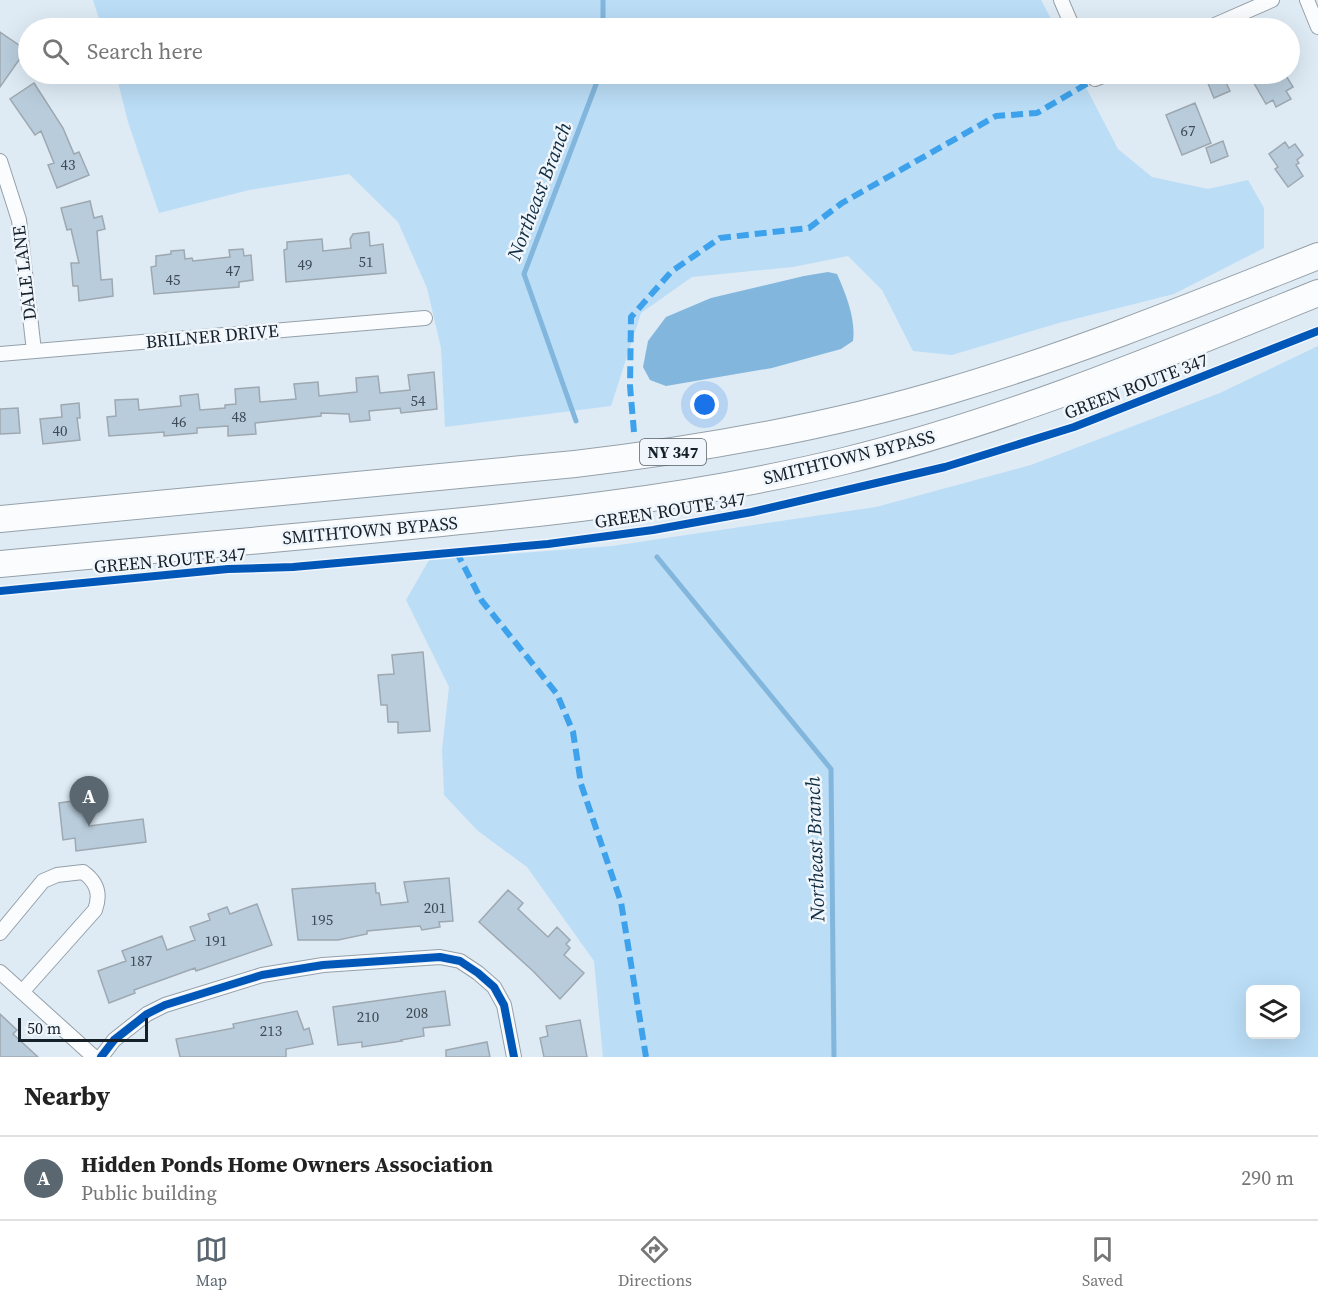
<!DOCTYPE html>
<style>
body{margin:0;font-family:"Source Serif 4",serif;background:#f6f6f6;color:#222}
.controls{position:absolute;right:18px;bottom:18px;display:grid;overflow:hidden;border-radius:9px;box-shadow:0 6px 24px #0002}
.controls button{width:54px;height:54px;display:grid;place-items:center;padding:0;border:0;border-bottom:2px solid #e0e0e0;background:#fff;color:#222;font:30px sans-serif}
.scale{position:absolute;left:18px;bottom:15px;width:130px;box-sizing:border-box;padding-left:6px;border:3px solid #152029;border-top:0;font-size:16px;line-height:21px;white-space:nowrap;color:#152029;-webkit-text-stroke:4px #f0f6fb;paint-order:stroke}
.you{position:absolute;left:705px;top:405px;width:21px;height:21px;margin:-15px;border:4px solid #fff;border-radius:50%;background:#1a73e8;box-shadow:0 0 0 9px #1a73e833}
.badge{display:grid;place-items:center;width:39px;height:39px;border-radius:50%;background:#5b6770;color:#fff;font-size:20px;font-weight:700}
.pin{position:absolute;translate:-50% -50px;filter:drop-shadow(0 2px 3px #0008)}
.pin::after{content:'';position:absolute;top:32px;width:21px;height:18px;background:inherit;clip-path:polygon(0 0,100% 0,50% 100%)}
.list{margin:0;padding:0;list-style:none}
h2{display:flex;justify-content:space-between;align-items:center;height:78px;margin:0;padding:0 24px;font-size:26px}
h2 small{font-size:20px;font-weight:400;color:#767676}
.list li{display:grid;grid-template-columns:39px 1fr auto;gap:18px;align-items:center;box-sizing:border-box;height:84px;padding:0 24px;border-top:2px solid #e0e0e0}
.list b{display:block;font-size:22px;white-space:nowrap}
.list p{margin:0;font-size:20px;white-space:nowrap;color:#767676}
.list em{font-size:20px;font-style:normal;color:#767676}
.icon{flex:none;width:33px;height:33px;fill:none;stroke:currentColor;stroke-width:2;stroke-linecap:round;stroke-linejoin:round}
.map{position:relative;flex:none;width:1318px;height:1057px;overflow:hidden}
.search{position:absolute;background:#fff;box-shadow:0 6px 24px #0002;left:18px;right:18px;top:18px;height:66px;display:flex;align-items:center;gap:15px;box-sizing:border-box;padding:0 21px;border-radius:33px;color:#767676;font-size:22px}
.sheet{height:162px;background:#fff}
nav{display:flex;justify-content:space-around;align-items:center;box-sizing:border-box;height:84px;border-top:2px solid #e0e0e0;background:#fff;font-size:16px;color:#767676}
nav a{display:grid;justify-items:center;gap:3px}
nav .on{color:#5b6770}
.map>svg:first-child{display:block}
.green{fill:#bbddf6;fill-rule:evenodd}
.water{fill:#82b6dd}
.lines{fill:none;stroke-linecap:round;stroke-linejoin:round}
.stream{stroke:#82b6dd;stroke-width:5}
.building{fill:#b9ccdb;stroke:#9ea8b1;stroke-width:1.5}
.street-casing{stroke:#95a0a9;stroke-width:16}
.highway-casing{stroke:#95a0a9;stroke-width:28}
.street{stroke:#fafcfe;stroke-width:14}
.highway{stroke:#fafcfe;stroke-width:26}
.quiet{stroke:#3da2eb;stroke-width:6;stroke-dasharray:12 6;stroke-linecap:butt}
.cycleway-casing{stroke:#f0f6fb;stroke-width:11}
.cycleway{stroke:#0057b8;stroke-width:8}
.labels{text-anchor:middle;dominant-baseline:central;stroke-width:5;stroke-linejoin:round;paint-order:stroke}
.number-label{font-size:15px;fill:#3e4b56}
.shield{fill:#f0f6fb;stroke:#576068;stroke-width:1.5}
.shield-label{font-size:16px;font-weight:bold;fill:#152029}
.street-label{font-size:18px;fill:#152029;stroke:#f0f6fb}
.water-label{font-size:20px;font-style:italic;fill:#0e2d43;stroke:#f0f6fb}
</style>
<div class="map">
<svg width="1318" height="1057" viewBox="0 0 1318 1057">
<rect width="100%" height="100%" fill="#deebf5"/>
<!-- green -->
<path class="green" d="M93,0H1041L1056,28H102Z
M116,74H1079L1118,149L1152,177L1208,189L1248,180L1264,208V248L1174,294L1059,323L952,355L913,351L882,290L848,256L793,267L692,277L641,313L611,406L445,427L441,348L427,288L398,222L349,174L249,190L159,213L128,122Z
M1318,346V1057H603L594,961L527,867L478,831L444,795L442,750L449,687L406,600L429,560L612,546L876,507L1031,465L1220,393ZM1250,990H1296V1034H1250Z"/>
<!-- water -->
<path class="water" d="M828,272L837,274C846,294 856,320 853,341L841,349L772,368L666,386L650,380L643,367L648,341L666,317L711,298L804,276Z"/>
<g class="lines">
<!-- stream -->
<path class="stream" d="M603,28V0
M576,421L524,274L600,74
M657,557L831,769L834,1057"/>
</g>
<!-- building -->
<path class="building" d="M0,32L26,50L0,87Z
M1222,74L1230,91L1214,98L1207,81Z
M1260,74H1285L1293,87L1286,91L1291,99L1276,107L1273,100L1266,104L1251,78Z
M34,83L63,128L74,154L79,152L89,175L57,188L48,165L54,163L41,131L35,135L10,99Z
M1195,103L1211,143L1182,155L1166,115Z
M1223,141L1228,156L1211,163L1206,148Z
M1285,142L1289,148L1295,144L1303,155L1297,160L1299,163L1296,165L1303,176L1288,187L1275,169L1278,167L1269,154Z
M90,201L94,218L102,216L105,229L97,231L101,280L112,279L113,296L79,301L78,286H73L71,263H79L71,229L67,230L61,208Z
M369,232L370,246L383,244L386,273L286,282L284,250L287,249V242L322,239L323,251L351,248L350,239L353,234Z
M243,249L244,256L251,255L253,280L239,282V287L154,294L151,267L156,266V256L171,254V251L184,250L185,259L192,258L193,261L230,257L229,250Z
M434,372L437,409L401,413L400,408L369,411L370,420L350,422L349,414L321,413V416L255,423L256,434L228,436V426L197,428V433L164,436V432L109,436L107,417L116,416L115,400L138,399L139,410L181,406L180,396L198,394L200,410L225,408V405L236,404L235,389L259,387L260,402L296,399L294,384L318,382L319,396L357,392L356,378L378,376L380,393L410,390L408,375Z
M79,403L80,418H77L80,440L43,444L40,419L62,417L61,405Z
M18,408L20,433L0,434V409Z
M423,652L430,731L398,733V722H388L387,705H381L378,675L394,674L392,655Z
M86,799L89,826L143,819L146,842L76,851L75,838L63,840L59,803Z
M449,878L453,921L439,922L440,927L422,930L420,926L367,931V934L338,940H298L292,889L375,883L376,893H379L381,905L408,902L404,882Z
M508,890L523,903L518,909L548,937L557,927L570,940L566,944L570,948L564,955L584,973L560,999L533,971L479,922Z
M257,904L272,945L196,971L195,968L134,990L135,993L109,1003L98,971L126,961L122,951L162,936L167,950L195,940L190,927L210,920L208,914L227,907L230,914Z
M445,991L450,1025L423,1028L424,1036L401,1040L402,1041L362,1047V1042L338,1045L333,1007Z
M297,1011L304,1030L309,1028L313,1044L286,1049V1057H180L176,1039L234,1028L233,1024Z
M0,1014L17,1030L13,1034L38,1057H0Z
M580,1020L587,1057H544L540,1038L548,1036L546,1026Z
M487,1042L490,1057H446V1050Z"/>
<g class="lines">
<!-- street casing -->
<g class="street-casing">
<path id="street" d="M1061,0L1073,28
M1307,0L1318,27
M1208,28L1272,0
M1093,74L1095,79L1108,74
M0,161L19,220L34,351
M0,354L425,318
M0,933L43,881L57,875L83,872C97,882 101,894 95,910L22,992
M0,972L94,1057
M101,1057L114,1040L147,1014L165,1005L262,975L323,965L440,957L460,961L478,973L494,987L504,1005L514,1057"/>
</g>
<!-- highway casing -->
<g class="highway-casing">
<path id="highway" d="M0,519L575,464C703,449 829,427 952,390C1077,353 1197,304 1318,256
M0,564C120,553 239,542 359,531C522,516 685,500 844,461C1007,421 1162,356 1318,293"/>
</g>
<!-- street -->
<use href="#street" class="street"/>
<!-- highway -->
<use href="#highway" class="highway"/>
<!-- quiet -->
<path class="quiet" d="M634,432L630,386L631,317L672,271L720,238L809,228L842,203L996,116L1037,113L1095,79
M456,551L482,601L557,694L573,732L581,784L621,902L646,1057"/>
<!-- cycleway casing -->
<g class="cycleway-casing">
<path id="cycleway" d="M0,591L228,569L293,567L548,544L653,530L752,512L945,467L1074,427L1318,331
M101,1057L114,1040L147,1014L165,1005L262,975L323,965L440,957L460,961L478,973L494,987L504,1005L514,1057"/>
</g>
<!-- cycleway -->
<use href="#cycleway" class="cycleway"/>
</g>
<g class="labels">
<!-- number labels -->
<g class="number-label">
<text x="1188" y="130">67</text>
<text x="68" y="164">43</text>
<text x="366" y="261">51</text>
<text x="305" y="264">49</text>
<text x="233" y="270">47</text>
<text x="173" y="279">45</text>
<text x="418" y="400">54</text>
<text x="239" y="416">48</text>
<text x="179" y="421">46</text>
<text x="60" y="430">40</text>
<text x="435" y="907">201</text>
<text x="322" y="919">195</text>
<text x="216" y="940">191</text>
<text x="141" y="960">187</text>
<text x="417" y="1012">208</text>
<text x="368" y="1016">210</text>
<text x="271" y="1030">213</text>
</g>
<!-- shield labels -->
<rect class="shield" x="640" y="439" width="66" height="26" rx="4.5"/>
<g class="shield-label">
<text x="673" y="452">NY 347</text>
</g>
<!-- street labels -->
<g class="street-label">
<text transform="translate(24 273) rotate(-97)">DALE LANE</text>
<text transform="translate(212 336) rotate(-5)">BRILNER DRIVE</text>
<text transform="translate(1136 386) rotate(-21)">GREEN ROUTE 347</text>
<text transform="translate(849 457) rotate(-14)">SMITHTOWN BYPASS</text>
<text transform="translate(670 510) rotate(-9)">GREEN ROUTE 347</text>
<text transform="translate(370 530) rotate(-5)">SMITHTOWN BYPASS</text>
<text transform="translate(170 560) rotate(-5)">GREEN ROUTE 347</text>
</g>
<!-- water labels -->
<g class="water-label">
<text transform="translate(539 191) rotate(-69)">Northeast Branch</text>
<text transform="translate(815 849) rotate(-92)">Northeast Branch</text>
</g>
</g>
</svg>
<div class="controls">
<button><svg class="icon" aria-label="layers" viewBox="0 0 24 24"><path d="M12 4l9 5-9 5-9-5zM3 14l9 5 9-5"/></svg></button>
</div>
<div class="scale">50 m</div>
<div class="you"></div>
<div class="pin badge" style="left:89px;top:826px">A</div>
<div class="search"><svg class="icon" aria-label="search" viewBox="0 0 24 24"><circle cx="10" cy="10" r="6"/><path d="M15 15l6 6"/></svg>Search here</div>
</div>
<section class="sheet">
<h2>Nearby<small></small></h2>
<ul class="list">
<li><span class="badge">A</span><div><b>Hidden Ponds Home Owners Association</b><p>Public building</p></div><em>290 m</em></li>
</ul>
</section>
<nav>
<a class="on"><svg class="icon" aria-label="map" viewBox="0 0 24 24"><path d="M3 6l6-2 6 2 6-2v14l-6 2-6-2-6 2zM9 4v14M15 6v14"/></svg>Map</a>
<a><svg class="icon" aria-label="directions" viewBox="0 0 24 24"><path d="M12 3l9 9-9 9-9-9zM9 14v-3h6M13 9l2 2-2 2"/></svg>Directions</a>
<a><svg class="icon" aria-label="saved" viewBox="0 0 24 24"><path d="M7 4h10v16l-5-4-5 4z"/></svg>Saved</a>
</nav>
